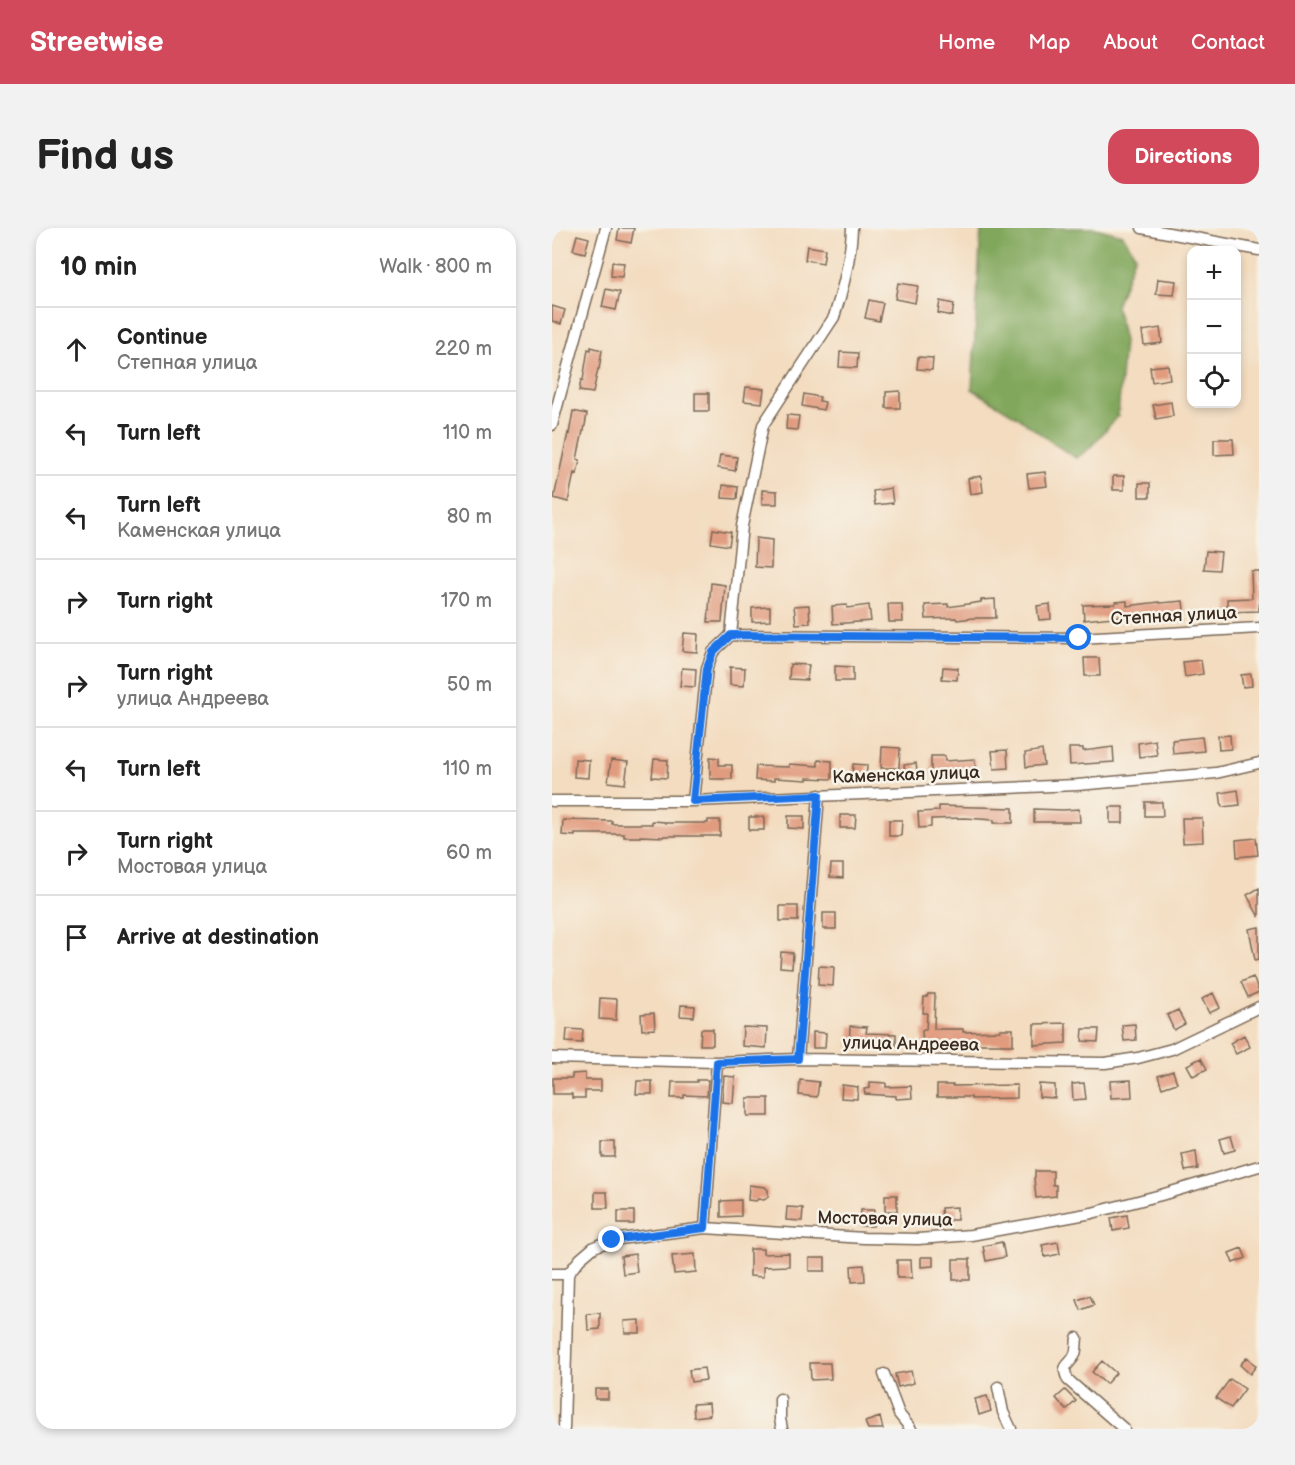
<!DOCTYPE html>
<meta charset="utf-8">
<style>
body{margin:0;font-family:"Balsamiq Sans",sans-serif;background:#f2f2f2;color:#222}
.controls{position:absolute;right:18px;top:18px;display:grid;overflow:hidden;border-radius:12px;box-shadow:0 3px 9px #0003}
.controls button{width:54px;height:54px;display:grid;place-items:center;padding:0;border:0;border-bottom:2px solid #e0e0e0;background:#fff;color:#222;font:30px sans-serif}
.stop{position:absolute;width:18px;height:18px;margin:-14px;border:4px solid #1a73e8;border-radius:50%;background:#fff}
.stop.end{background:#1a73e8;border-color:#fff;box-shadow:0 2px 6px #0008}
.list{margin:0;padding:0;list-style:none}
h2{display:flex;justify-content:space-between;align-items:center;height:78px;margin:0;padding:0 24px;font-size:26px}
h2 small{font-size:20px;font-weight:400;color:#767676}
.list li{display:grid;grid-template-columns:39px 1fr auto;gap:18px;align-items:center;box-sizing:border-box;height:84px;padding:0 24px;border-top:2px solid #e0e0e0}
.list b{display:block;font-size:22px;white-space:nowrap}
.list p{margin:0;font-size:20px;white-space:nowrap;color:#767676}
.list em{font-size:20px;font-style:normal;color:#767676}
.icon{flex:none;width:33px;height:33px;fill:none;stroke:currentColor;stroke-width:2;stroke-linecap:round;stroke-linejoin:round}
.map{position:relative;flex:none;width:707px;height:1201px;overflow:hidden;border-radius:18px}
header{display:flex;align-items:center;gap:36px;box-sizing:border-box;height:84px;padding:0 30px;background:#d1495b;color:#fff}
header strong{font-size:28px}
nav{display:flex;gap:33px;margin-inline-start:auto;font-size:21px}
.intro{display:flex;align-items:center;justify-content:space-between;box-sizing:border-box;height:144px;padding:0 36px}
h1{margin:0;font-size:42px}
.button{padding:15px 27px;border-radius:18px;background:#d1495b;color:#fff;font-size:21px;font-weight:700}
main{display:flex;gap:36px;padding:0 36px}
aside{flex:1;background:#fff;border-radius:18px;box-shadow:0 3px 9px #0003}
.map>svg:first-child{display:block}
.forest{fill:#81a75c;stroke:#5e683d;stroke-width:1.5}
.building{fill:#e19b7f}
.lines{fill:none;stroke-linecap:round;stroke-linejoin:round}
.minor-casing{stroke:#7b6856;stroke-width:13}
.minor{stroke:#fff;stroke-width:10}
.route{stroke:#1a73e8;stroke-width:8}
.labels{text-anchor:middle;dominant-baseline:central;stroke-width:5;stroke-linejoin:round;paint-order:stroke}
.street-label{font-size:18px;fill:#3b2a1e;stroke:#f7f3e8}
</style>
<header>
<strong>Streetwise</strong>
<nav><a>Home</a><a>Map</a><a>About</a><a>Contact</a></nav>
</header>
<div class="intro"><h1>Find us</h1><a class="button">Directions</a></div>
<main>
<aside>
<h2>10 min<small>Walk · 800 m</small></h2>
<ul class="list">
<li><svg class="icon" aria-label="ahead" viewBox="0 0 24 24"><path d="M12 20V5M6 11l6-6 6 6"/></svg><div><b>Continue</b><p>Степная улица</p></div><em>220 m</em></li>
<li><svg class="icon" aria-label="left" viewBox="0 0 24 24"><path d="M17 20v-9H6M10 6l-5 5 5 5"/></svg><div><b>Turn left</b></div><em>110 m</em></li>
<li><svg class="icon" aria-label="left" viewBox="0 0 24 24"><path d="M17 20v-9H6M10 6l-5 5 5 5"/></svg><div><b>Turn left</b><p>Каменская улица</p></div><em>80 m</em></li>
<li><svg class="icon" aria-label="right" viewBox="0 0 24 24"><path d="M7 20v-9h11M14 6l5 5-5 5"/></svg><div><b>Turn right</b></div><em>170 m</em></li>
<li><svg class="icon" aria-label="right" viewBox="0 0 24 24"><path d="M7 20v-9h11M14 6l5 5-5 5"/></svg><div><b>Turn right</b><p>улица Андреева</p></div><em>50 m</em></li>
<li><svg class="icon" aria-label="left" viewBox="0 0 24 24"><path d="M17 20v-9H6M10 6l-5 5 5 5"/></svg><div><b>Turn left</b></div><em>110 m</em></li>
<li><svg class="icon" aria-label="right" viewBox="0 0 24 24"><path d="M7 20v-9h11M14 6l5 5-5 5"/></svg><div><b>Turn right</b><p>Мостовая улица</p></div><em>60 m</em></li>
<li><svg class="icon" aria-label="arrive" viewBox="0 0 24 24"><path d="M6 21V4h12l-3 4 3 4H6"/></svg><div><b>Arrive at destination</b></div></li>
</ul>
</aside>
<div class="map">
<svg width="707" height="1201" viewBox="0 0 707 1201">
<rect width="100%" height="100%" fill="#f7f3e8"/>
<filter id="ink" filterUnits="userSpaceOnUse"><feTurbulence type="fractalNoise" baseFrequency=".0167" numOctaves="2"/><feDisplacementMap in="SourceGraphic" scale="12" xChannelSelector="R" yChannelSelector="G"/><feConvolveMatrix kernelMatrix="1 2 1 2 8 2 1 2 1" color-interpolation-filters="sRGB"/></filter>
<filter id="wash" filterUnits="userSpaceOnUse"><feTurbulence type="fractalNoise" baseFrequency=".008" numOctaves="4" result="noise"/><feDisplacementMap in="SourceGraphic" scale="24" xChannelSelector="R" yChannelSelector="G"/><feGaussianBlur stdDeviation="1.35" result="paint"/><feColorMatrix in="noise" values="0 0 0 0 0 0 0 0 0 0 0 0 0 0 0 0 0 1.4 0 .05"/><feComposite in="paint" operator="in"/></filter>
<g filter="url(#wash)">
<rect width="100%" height="100%" fill="#f3dcbf"/>
<!-- forest -->
<path class="forest" d="M429,0H543L571,7L583,27L564,78L572,113L566,188L537,221L524,230L502,216L464,188L420,161Z"/>
<g id="blocks">
<!-- building -->
<path class="building" d="M67,0H82L79,15L65,12Z
M25,7L37,10L33,25L21,22Z
M255,18L273,21L271,35L253,32Z
M60,34L72,35L70,49L59,48Z
M606,51L624,53L622,67L604,66Z
M346,55L366,58L363,75L343,71Z
M54,61L68,64L64,82L50,79Z
M317,72L331,75L327,93L313,90Z
M388,73L402,76L400,88L386,85Z
M0,78L13,82L9,96L0,93Z
M608,100L610,115L592,117L590,103Z
M39,119L50,122L47,141H46L41,165L27,163L29,152H31L36,121L39,122Z
M288,124L306,125L305,140L287,139Z
M366,129L381,130L380,142L365,141Z
M616,137L618,151L600,154L598,139Z
M194,159L212,161L210,175L192,173Z
M348,163V180H334V164Z
M143,165H157V183H143Z
M252,166L268,169L267,173L273,174L271,182L250,178Z
M619,174L621,188L604,191L601,177Z
M21,183L35,186L32,203H31L25,231L28,232L25,246L22,245L16,274L2,270L16,205L17,206Z
M235,187L247,188L245,202L234,201Z
M662,211H681L682,226L662,227Z
M168,227L185,229L183,243L166,240Z
M493,244L495,258L477,260L475,246Z
M429,248L431,264L418,266L416,250Z
M561,248H572V262H561Z
M587,255H598V269H587Z
M171,257L186,259L185,271L170,270Z
M339,260L341,275L323,277L321,263Z
M210,262L225,263V276H210Z
M161,301L179,304L177,318L159,315Z
M204,310L220,312L219,340L203,339Z
M654,323L669,324L667,342L652,341Z
M699,343H707V383L675,384V371L700,370Z
M159,355L173,357L170,394H156Z
M443,371L444,390H421L405,392L404,390L374,391L373,377L396,376V379L429,374V372Z
M575,373V378L607,374L608,375L631,373L633,391L619,393L618,387L591,390V386L532,392L531,377L563,376V374Z
M336,376H350L351,394H337Z
M498,376L499,391L487,392L485,378Z
M257,377L258,395L244,396L242,378Z
M295,377V380L317,377L319,393L281,396L280,378Z
M218,379V393L200,394V380Z
M132,405L146,406L145,424L130,423Z
M532,430H547L548,448H533Z
M649,432L651,446L633,449L631,434Z
M238,436L257,437L255,452L237,451Z
M283,438L301,439V453H283Z
M178,439L193,440L192,458L178,457Z
M391,439L406,440L405,452L390,451Z
M130,440L144,441L143,459L128,458Z
M699,446L700,458L691,459L689,447Z
M678,507L679,521L667,522L666,508Z
M650,509L652,523L621,526L620,512Z
M603,512L605,527L587,529L586,515Z
M330,519L348,520L347,540H329Z
M561,519L562,534L518,537L517,520H531V523Z
M455,522L456,540L442,541L440,523Z
M490,522L492,537L474,539L473,525Z
M379,528H393V533L423,531L424,545L379,546Z
M158,529L167,530V537H180V551H158Z
M23,531L37,532L36,550L22,549Z
M102,531L116,532L115,550L100,549Z
M59,532L76,534L73,556L56,554Z
M266,532L280,533V551L255,550V552L222,550V553L203,552L204,538L237,539V536L266,538Z
M364,535L366,551L354,552L352,537Z
M301,536L315,537L314,554L300,553Z
M686,562L688,577L670,579L668,565Z
M593,574H610L611,588H593Z
M387,578L461,580V595H442V592L413,590L379,591V599L367,600L366,584L387,583Z
M558,579H571V595H558Z
M482,581L511,582L527,581L528,594H482Z
M288,587H304L303,600H288Z
M236,588H252V601L236,600Z
M197,589H212V602H197Z
M630,590H650L651,614L631,615Z
M11,592L60,593V596H100V593L113,594V595H156V592H168V608H112V609L88,608V609H72V606H23V608L10,607Z
M337,592H350L349,608H337Z
M704,610L706,627L685,629L684,612Z
M279,636H291V650L278,649Z
M707,660V689L695,667Z
M228,678H246V693H228Z
M271,685H284V701H271Z
M707,699V731L703,732L697,701Z
M229,724L241,725L240,740L228,739Z
M267,738L282,739L281,758L266,757Z
M701,749L707,764L696,769L689,754Z
M661,765L668,780L657,785L650,771Z
M376,766H383L382,801H411V804L448,803V801H461V817H448V816H398L371,818L370,802H374L375,785H371L372,769H375Z
M48,770L65,771L64,792L47,791Z
M129,777L143,778L142,789L128,788Z
M626,782L633,796L622,802L615,787Z
M102,785L103,801L90,802L89,786Z
M514,795V815L482,817V796Z
M583,796L584,812L572,813L570,797Z
M298,798L315,799L314,805L344,806V818L297,819Z
M191,799L215,800L214,820L190,818Z
M15,801L31,802L30,815L14,814Z
M149,801H161V817H148Z
M531,801H547L546,814L530,813Z
M261,804L274,805L273,820H261Z
M692,807L698,819L684,826L678,815Z
M649,830L655,841L641,848L635,837Z
M621,843L625,855L610,860L606,848Z
M33,845V852H49V863H33V870H20V866H1V850H20V846Z
M172,848L183,849L181,875L170,874Z
M145,852H156L155,868L132,867V870H119L120,854H145Z
M248,852L267,854L265,869L247,867Z
M579,852L580,869L559,870L558,853Z
M85,853H100V866H84Z
M318,854L334,855V859L359,858L360,870L344,871V868L313,866L312,861L318,860Z
M532,855L534,871L521,872L520,856Z
M487,856L503,857V870L487,869Z
M290,857L306,859L305,871L289,870Z
M385,857H401V858L465,857V870L419,871V869H385Z
M195,870H217V888H195Z
M679,908L683,922L672,925L668,911Z
M50,914H63V929H50Z
M644,923L646,941L633,943L630,926Z
M483,943H501V957H504V968L484,970L482,950L483,949Z
M197,957L213,959L216,962V969L212,972L206,971L204,973L196,972Z
M43,964H55L56,980H43Z
M333,967H345V983H333Z
M189,972V988L169,989V973Z
M235,979L251,980L250,993L234,992Z
M405,979V992H390L389,980Z
M309,982H322L321,998H308Z
M66,983H82V996H66Z
M575,987L577,1000L561,1003L559,990Z
M450,1014L453,1029L434,1033L431,1018Z
M506,1014L508,1026L493,1029L490,1017Z
M690,1020L694,1030L681,1035L677,1025Z
M198,1021H211V1026L237,1025V1038L211,1039V1049L198,1048Z
M83,1026L85,1044L71,1046L69,1028Z
M143,1026L144,1044L122,1046L120,1028Z
M369,1029H381V1038L369,1039Z
M257,1030H273V1043H257Z
M401,1031H418V1052H401Z
M345,1032H359L360,1050H345Z
M312,1037L313,1053L300,1054L299,1038Z
M538,1068L542,1077L529,1082L525,1072Z
M48,1085V1101L36,1102L35,1086Z
M88,1092V1105H73L72,1093Z
M695,1129L704,1138L698,1146L688,1137Z
M550,1133L564,1145L554,1156L540,1144Z
M258,1135H278L279,1151L259,1152Z
M152,1140L154,1152L139,1154L137,1142Z
M359,1143L362,1155L346,1159L343,1146Z
M678,1151L693,1161L679,1180L664,1170Z
M43,1161H56V1171H43Z
M513,1162L524,1173L514,1182L504,1170Z
M435,1168L439,1183L427,1187L423,1171Z
M157,1175L158,1187L142,1189L141,1176Z
M328,1189L331,1201H316L313,1194Z"/>
</g>
</g>
<g filter="url(#ink)">
<use href="#blocks" fill-opacity="0" stroke="#7b6856" stroke-width="1.5"/>
<g class="lines">
<!-- minor casing -->
<g class="minor-casing">
<path id="minor" d="M590,0L707,22
M0,197L54,0
M179,407L527,410L707,400
M0,573H141L525,557L664,545L707,535
M141,573L155,440L161,424L179,407L190,298L211,197L282,89C291,61 299,30 300,0
M0,830L165,834L246,831L553,835L586,830L620,821L707,779
M246,831L267,567
M153,1000L165,834
M0,1046H16L28,1031L42,1019L60,1012L153,1000L312,1010L366,1011L419,1007L540,985L609,967L707,938
M525,1110C524,1115 525,1121 523,1126C518,1139 508,1135 516,1152L572,1201
M332,1146L347,1186L359,1201
M446,1159L451,1184L459,1201
M228,1171V1191L230,1201
M12,1201L16,1046"/>
</g>
<!-- minor -->
<use href="#minor" class="minor"/>
</g>
</g>
<g class="lines" filter="url(#ink)">
<!-- route -->
<path class="route" d="M60,1012L153,1000L165,834L246,831L267,567L141,573L155,440L161,424L179,407L527,410"/>
</g>
<g class="labels">
<!-- street labels -->
<g class="street-label">
<text transform="translate(622 388) rotate(-3)">Степная улица</text>
<text transform="translate(354 547) rotate(-2)">Каменская улица</text>
<text transform="translate(359 816) rotate(1)">улица Андреева</text>
<text transform="translate(333 991) rotate(1)">Мостовая улица</text>
</g>
</g>
</svg>
<div class="controls">
<button>+</button>
<button>−</button>
<button><svg class="icon" aria-label="locate" viewBox="0 0 24 24"><circle cx="12" cy="12" r="6"/><path d="M12 2v4M12 18v4M2 12h4M18 12h4"/></svg></button>
</div>
<div class="stop" style="left:527px;top:410px"></div>
<div class="stop end" style="left:60px;top:1012px"></div>
</div>
</main>
